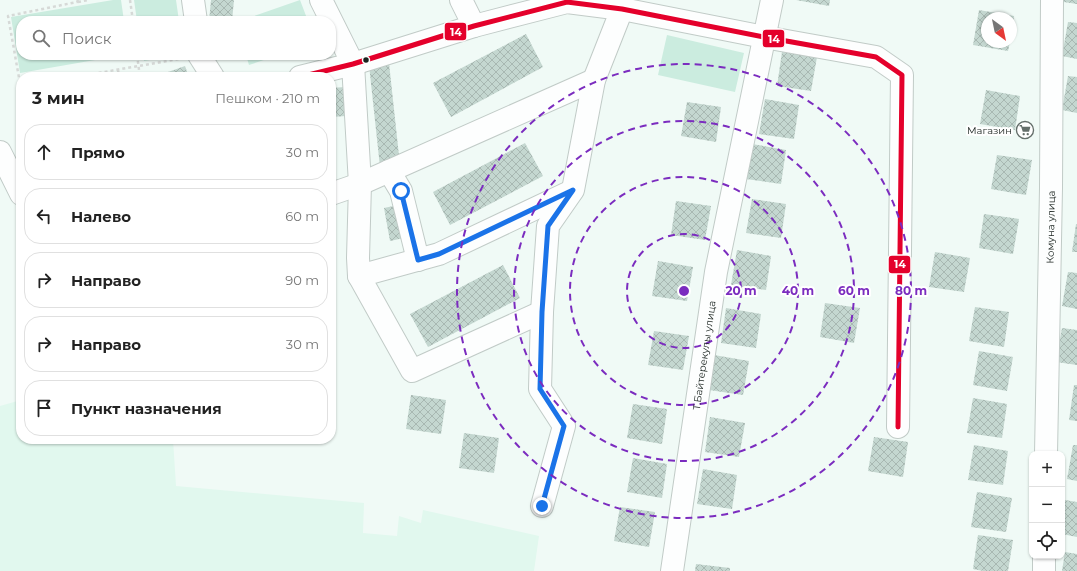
<!DOCTYPE html>
<html lang="ru">
<meta charset="utf-8">
<style>
body{margin:0;font-family:Montserrat,sans-serif;background:#f6f6f6;color:#222}
.controls{position:absolute;right:12px;bottom:12px;display:grid;overflow:hidden;border-radius:8px;box-shadow:0 1px 3px #0004}
.controls button{width:36px;height:36px;display:grid;place-items:center;padding:0;border:0;border-bottom:1px solid #e0e0e0;background:#fff;color:#222;font:20px sans-serif}
.compass{position:absolute;left:981px;top:12px;width:36px;height:36px;border-radius:50%;background:#fff;box-shadow:0 1px 3px #0004;rotate:147deg}
.stop{position:absolute;width:12px;height:12px;margin:-9px;border:3px solid #1a73e8;border-radius:50%;background:#fff}
.stop.end{background:#1a73e8;border-color:#fff;box-shadow:0 1px 4px #0008}
.list{margin:0;padding:0;list-style:none}
h2{display:flex;justify-content:space-between;align-items:center;height:52px;margin:0;padding:0 16px;font-size:17px}
h2 small{font-size:13px;font-weight:400;color:#767676}
.list li{display:grid;grid-template-columns:26px 1fr auto;gap:12px;align-items:center;box-sizing:border-box;height:56px;margin:0 8px 8px;padding:0 8px;border:1px solid #e0e0e0;border-radius:16px}
.list b{display:block;font-size:15px;white-space:nowrap}
.list em{font-size:13px;font-style:normal;color:#767676}
.icon{flex:none;width:22px;height:22px;fill:none;stroke:currentColor;stroke-width:2;stroke-linecap:round;stroke-linejoin:round}
.map{position:relative;flex:none;width:1077px;height:571px;overflow:hidden}
.search{position:absolute;background:#fff;box-shadow:0 1px 3px #0004;left:16px;top:16px;width:320px;height:44px;display:flex;align-items:center;gap:10px;box-sizing:border-box;padding:0 14px;border-radius:16px;color:#767676;font-size:15px}
.panel{position:absolute;background:#fff;box-shadow:0 1px 3px #0004;left:16px;top:72px;width:320px;height:372px;border-radius:16px}
.map>svg:first-child{display:block}
.built{fill:#e1f8ee}
.green{fill:#cbecdf}
.building{fill:url(#building-cross-hatch)}
.lines{fill:none;stroke-linecap:round;stroke-linejoin:round}
.minor-casing{stroke:#c1cbc7;stroke-width:24}
.path{stroke:#d6d9d7;stroke-width:2.5;stroke-dasharray:3 3;stroke-linecap:butt}
.minor{stroke:#fdfefe;stroke-width:22}
.bus-1-casing{stroke:#fff;stroke-width:8}
.bus-1{stroke:#e4002b;stroke-width:5}
.route{stroke:#1a73e8;stroke-width:5}
.ring{fill:none;stroke:#7b2cbf;stroke-width:2;stroke-dasharray:7 5}
.bus-dot{fill:#19221e;stroke:#fff;stroke-width:1.5}
.labels{text-anchor:middle;dominant-baseline:central;stroke-width:4;stroke-linejoin:round;paint-order:stroke}
.poi-label{font-size:10px;fill:#19221e;stroke:#fff;text-anchor:end}
.street-label{font-size:10px;fill:#19221e;stroke:#fff}
.centre{fill:#7b2cbf;stroke:#fff;stroke-width:2}
.ring-label{font-size:12px;text-anchor:middle;font-weight:bold;fill:#7b2cbf;stroke:#fff;stroke-width:4;stroke-linejoin:round;paint-order:stroke}
.line-badge{stroke:#fff;stroke-width:1.5}
.badge-label{font-size:11px;text-anchor:middle;font-weight:bold;fill:#fff}
</style>
<div class="map">
<svg width="1077" height="571" viewBox="0 0 1077 571">
<defs>
<pattern id="building-cross-hatch" width="8" height="8" patternUnits="userSpaceOnUse"><rect width="8" height="8" fill="#c4d7d0"/><path d="M0 0l8 8M0 8l8-8" fill="none" stroke="#a8b8b2"/></pattern>
</defs>
<rect width="100%" height="100%" fill="#f0faf6"/>
<!-- built -->
<path class="built" d="M21,400V439H173L176,486L364,503L363,533L397,536L399,516L421,523L423,510L539,536L534,571H0V406Z"/>
<!-- green -->
<path class="green" d="M113,0H121L124,21H21V55H124L20,73L11,17Z
M134,0H176L179,21H137Z
M300,0L308,21H240Z
M667,35L744,53L735,92L658,75Z
M143,55H181L144,61Z
M246,55H279L249,65Z"/>
<!-- building -->
<path class="building" d="M211,0H234L232,21H209Z
M796,0H830L829,6Z
M1057,0H1077V4L1057,1Z
M979,10L1014,16L1012,28L1011,18H987V42H1010L1008,51L973,45Z
M1068,22L1077,23V59L1062,56Z
M526,34L543,67L451,117L433,83Z
M782,52L817,57L811,91L777,86Z
M389,63L400,165L380,167L369,65Z
M185,66L189,77H170L168,72Z
M1068,76L1077,77V113L1062,110Z
M345,87L346,116L331,117V88Z
M986,90L1020,96L1015,130L980,124Z
M765,99L799,105L794,139L759,134Z
M687,102L721,107L716,142L681,136Z
M525,143L543,176L450,225L433,192Z
M752,144L786,150L781,184L746,179Z
M997,155L1032,160L1026,195L991,189Z
M752,199L786,204L781,238L746,233Z
M676,201L711,206L705,240L671,235Z
M398,205L404,238L390,241L384,208Z
M984,214L1019,219L1013,254L979,248Z
M1076,224H1077V252H1072Z
M737,250L771,256L766,290L731,285Z
M935,252L970,258L964,292L929,287Z
M658,261L693,267L687,301L652,296Z
M503,265L520,298L428,347L410,314Z
M1068,272L1077,273V309L1062,306Z
M825,303L860,308L854,343L820,337Z
M975,307L1009,312L1004,347L969,341Z
M726,308L761,314L756,348L721,343Z
M1062,328L1077,330V365L1056,362Z
M654,331L689,336L683,370L648,365Z
M979,351L1013,357L1007,391L973,385Z
M714,355L749,361L743,395L709,390Z
M1074,385H1077V421L1069,420Z
M411,395L446,400L441,434L406,429Z
M973,398L1007,404L1002,438L967,433Z
M633,404L667,409L662,444L627,438Z
M710,417L745,423L739,457L705,452Z
M464,433L499,438L494,473L459,468Z
M874,437L908,442L903,477L868,471Z
M974,445L1008,451L1003,485L968,480Z
M1073,445H1077V481L1067,479Z
M633,458L667,464L662,498L627,492Z
M703,469L737,475L732,509L697,504Z
M977,492L1012,498L1006,532L971,527Z
M1065,500L1077,502V537L1062,534V514Z
M620,507L655,512L649,547L614,541Z
M978,535L1013,540L1008,571H983L973,569Z
M1065,552L1077,554V571H1062Z
M696,564L730,568V571H695Z"/>
<g class="lines">
<!-- minor casing -->
<g class="minor-casing">
<g id="minor">
<path d="M193,0L196,21"/>
<path d="M321,0L353,64L360,184L358,258L359,276L412,371L542,312"/>
<path d="M461,0L474,26"/>
<path d="M199,55L213,77"/>
<path d="M300,77L353,64L474,26L567,2L622,9L764,37L876,57L902,75L898,427"/>
<path d="M0,152L21,194"/>
<path d="M389,171L401,191L418,260"/>
<path d="M331,194L360,184L594,80"/>
<path d="M359,276L439,254L572,191"/>
<path id="s1" d="M1046,454L1051,188L1052,0"/>
<path d="M542,506L564,426L540,389L542,312L548,226L573,190L594,80L622,9"/>
<path id="s2" d="M672,571L716,272L772,0"/>
<path d="M1044,571V556"/>
</g>
</g>
<!-- path -->
<path class="path" d="M130,0L133,21
M78,2L88,0
M137,55L140,77
M118,70L119,77
M75,77L179,59
M21,89L8,16L77,2L78,0"/>
<!-- minor -->
<use href="#minor" class="minor"/>
<!-- bus-1 casing -->
<g class="bus-1-casing">
<path id="bus-1" d="M300,77L353,64L474,26L567,2L622,9L764,37L876,57L902,75L898,427"/>
</g>
<!-- bus-1 -->
<use href="#bus-1" class="bus-1"/>
</g>
<g class="lines">
<!-- route -->
<path class="route" d="M401,191L418,260L439,254L573,190L548,226L542,312L540,389L564,426L542,506"/>
</g>
<!-- distance rings -->
<g class="ring">
<circle cx="684" cy="291" r="57"/>
<circle cx="684" cy="291" r="114"/>
<circle cx="684" cy="291" r="170"/>
<circle cx="684" cy="291" r="227"/>
</g>
<!-- icons -->
<defs>
<g id="supermarket-ring" transform="scale(0.9)"><circle r="9.5" fill="#fff" stroke="#646e6a" stroke-width="1.5"/><path d="M-6-5.5h2.5l.6 2H6L4.5 2H-2.5L-4.4-4H-6ZM-1.5 3.2a1.3 1.3 0 1 0 .1 0ZM3 3.2a1.3 1.3 0 1 0 .1 0Z" fill="#646e6a"/></g>
</defs>
<g fill-rule="evenodd">
<use href="#supermarket-ring" x="1025" y="130"/>
</g>
<!-- markers -->
<circle class="bus-dot" cx="366" cy="60" r="3.5"/>
<g class="labels">
<!-- poi labels -->
<g class="poi-label">
<text x="1012" y="130">Магазин</text>
</g>
<!-- street labels -->
<g class="street-label">
<text stroke="none"><textPath href="#s1" startOffset="227">Комуна улица</textPath></text>
<text stroke="none"><textPath href="#s2" startOffset="218">Т.Байтерекулы улица</textPath></text>
</g>
</g>
<circle cx="684" cy="291" r="6" class="centre"/>
<g class="ring-label">
<text x="741" y="295">20 m</text>
<text x="798" y="295">40 m</text>
<text x="854" y="295">60 m</text>
<text x="911" y="295">80 m</text>
</g>
<g class="line-badge">
<rect x="444" y="22" width="23" height="19" rx="4" fill="#e4002b"/>
<rect x="762" y="29" width="23" height="19" rx="4" fill="#e4002b"/>
<rect x="888" y="255" width="23" height="19" rx="4" fill="#e4002b"/>
</g>
<g class="badge-label">
<text x="456" y="36">14</text>
<text x="774" y="43">14</text>
<text x="900" y="268">14</text>
</g>
</svg>
<div class="controls">
<button>+</button>
<button>−</button>
<button><svg class="icon" aria-label="locate" viewBox="0 0 24 24"><circle cx="12" cy="12" r="6"/><path d="M12 2v4M12 18v4M2 12h4M18 12h4"/></svg></button>
</div>
<svg class="compass" viewBox="-18 -18 36 36"><path d="M0-13l5 13h-10z" fill="#e53935"/><path d="M0 13l5-13h-10z" fill="#767676"/></svg>
<div class="stop" style="left:401px;top:191px"></div>
<div class="stop end" style="left:542px;top:506px"></div>
<div class="search"><svg class="icon" aria-label="search" viewBox="0 0 24 24"><circle cx="10" cy="10" r="6"/><path d="M15 15l6 6"/></svg>Поиск</div>
<section class="panel">
<h2>3 мин<small>Пешком · 210 m</small></h2>
<ul class="list">
<li><svg class="icon" aria-label="ahead" viewBox="0 0 24 24"><path d="M12 20V5M6 11l6-6 6 6"/></svg><div><b>Прямо</b></div><em>30 m</em></li>
<li><svg class="icon" aria-label="left" viewBox="0 0 24 24"><path d="M17 20v-9H6M10 6l-5 5 5 5"/></svg><div><b>Налево</b></div><em>60 m</em></li>
<li><svg class="icon" aria-label="right" viewBox="0 0 24 24"><path d="M7 20v-9h11M14 6l5 5-5 5"/></svg><div><b>Направо</b></div><em>90 m</em></li>
<li><svg class="icon" aria-label="right" viewBox="0 0 24 24"><path d="M7 20v-9h11M14 6l5 5-5 5"/></svg><div><b>Направо</b></div><em>30 m</em></li>
<li><svg class="icon" aria-label="arrive" viewBox="0 0 24 24"><path d="M6 21V4h12l-3 4 3 4H6"/></svg><div><b>Пункт назначения</b></div></li>
</ul>
</section>
</div>
